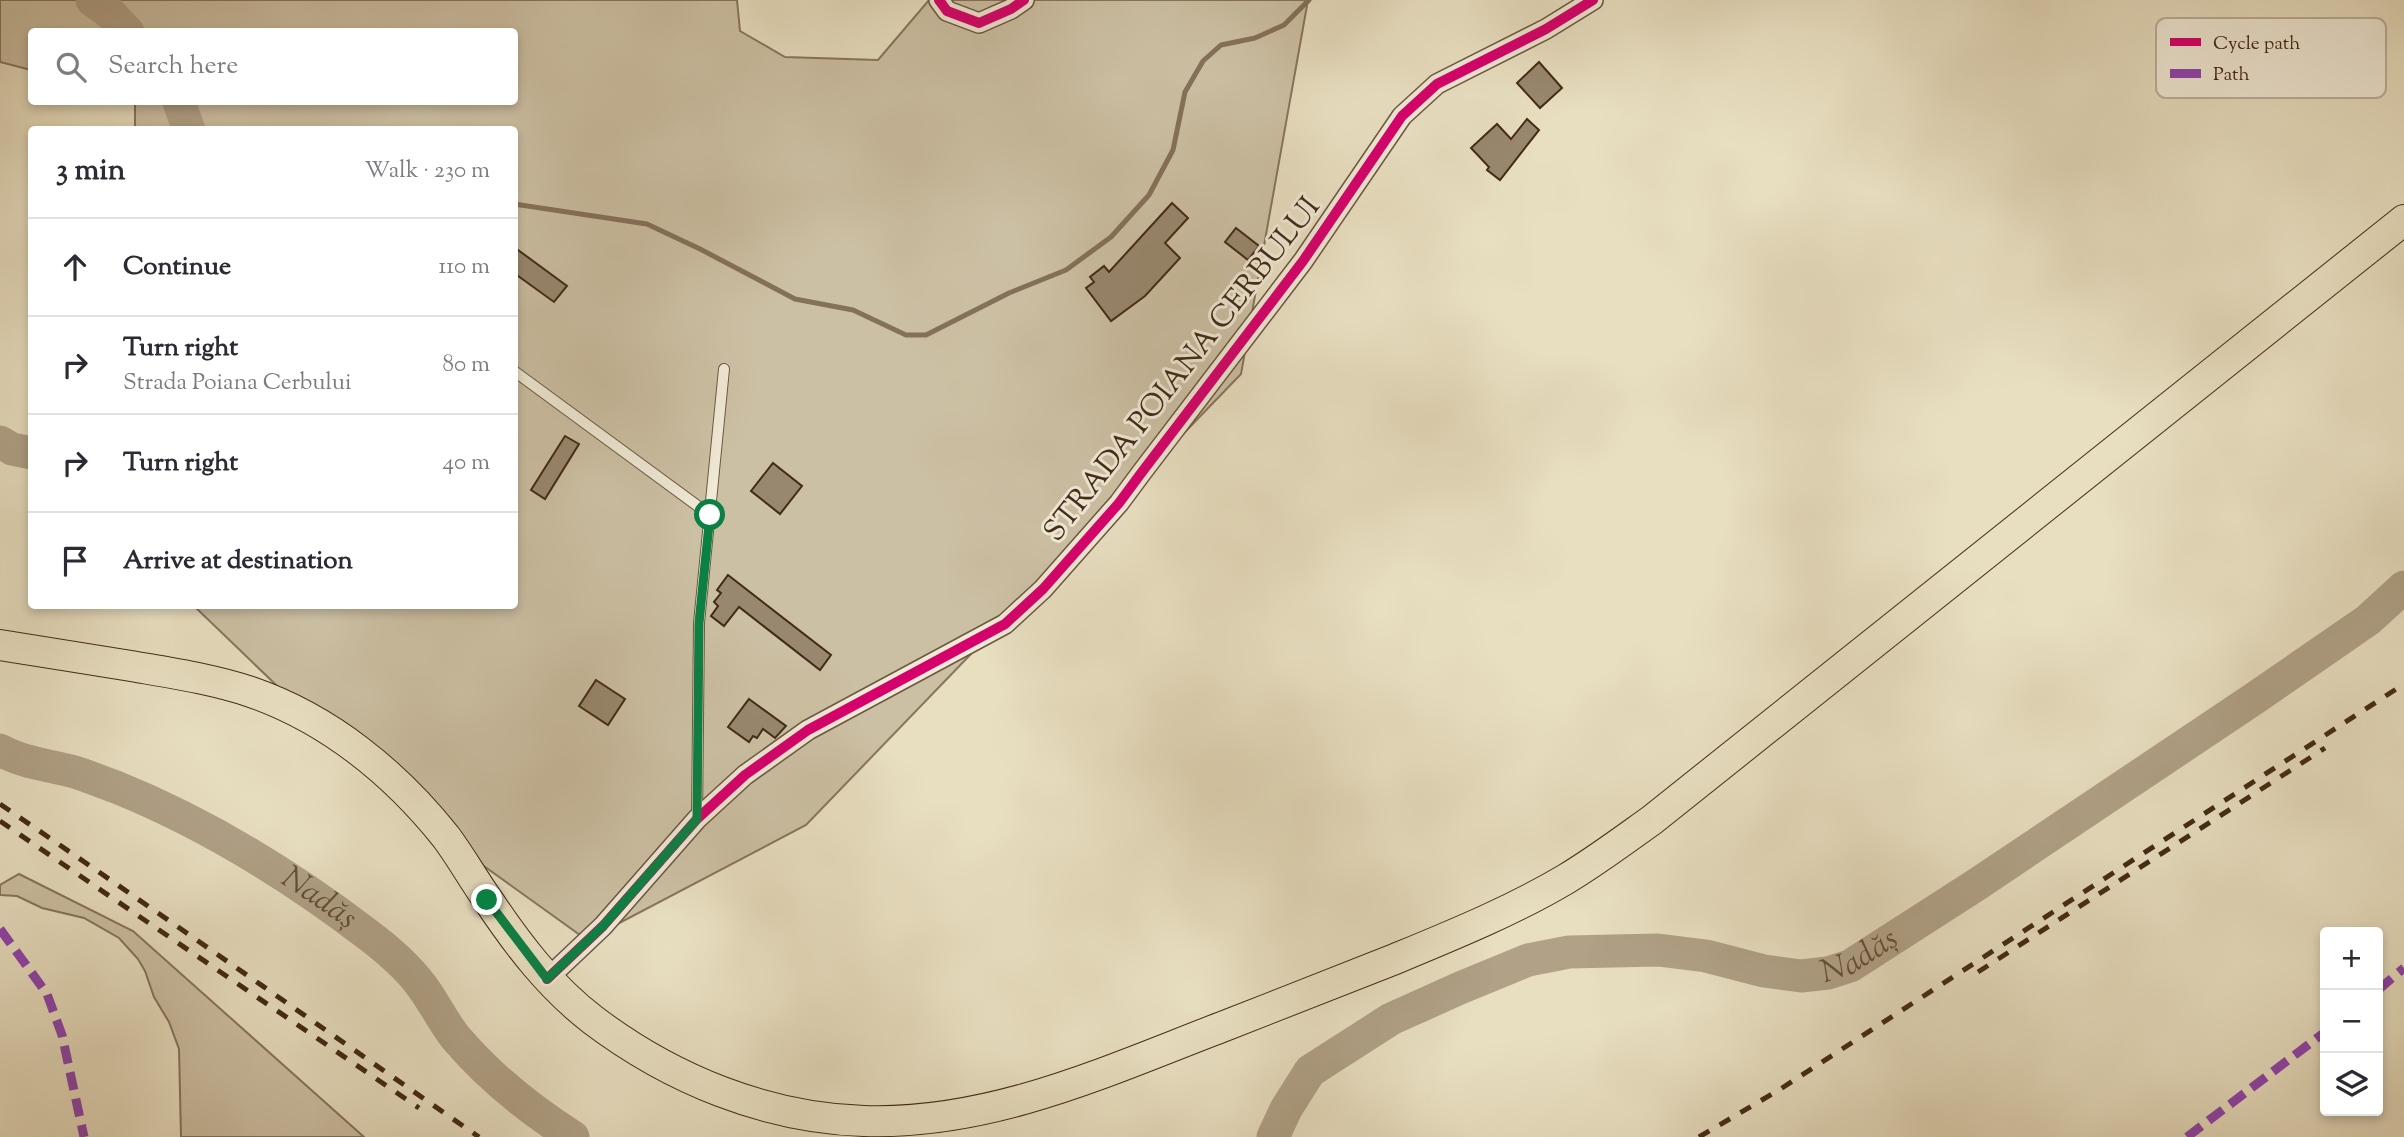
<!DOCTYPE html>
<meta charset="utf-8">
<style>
body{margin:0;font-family:"Sorts Mill Goudy",serif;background:#f7f7f7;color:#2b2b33}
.controls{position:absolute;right:21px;bottom:21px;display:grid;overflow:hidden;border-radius:7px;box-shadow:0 4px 10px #0003}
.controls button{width:63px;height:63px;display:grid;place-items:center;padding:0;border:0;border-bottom:2px solid #e1e1e2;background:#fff;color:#2b2b33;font:35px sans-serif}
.stop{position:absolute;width:21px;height:21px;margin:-16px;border:5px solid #0b8043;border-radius:50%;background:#fff}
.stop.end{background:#0b8043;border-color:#fff;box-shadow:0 2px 7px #0008}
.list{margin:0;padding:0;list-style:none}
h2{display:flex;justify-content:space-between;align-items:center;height:91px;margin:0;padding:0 28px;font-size:30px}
h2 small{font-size:23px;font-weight:400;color:#7c7c81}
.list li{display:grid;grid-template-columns:46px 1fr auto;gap:21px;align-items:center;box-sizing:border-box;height:98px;padding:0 28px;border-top:2px solid #e1e1e2}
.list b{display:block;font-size:26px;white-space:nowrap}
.list p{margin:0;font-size:23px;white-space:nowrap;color:#7c7c81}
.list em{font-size:23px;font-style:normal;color:#7c7c81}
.icon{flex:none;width:38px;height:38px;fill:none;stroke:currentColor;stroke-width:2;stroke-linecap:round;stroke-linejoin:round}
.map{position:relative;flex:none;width:2404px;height:1137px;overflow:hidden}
.search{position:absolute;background:#fff;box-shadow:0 4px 10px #0003;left:28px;top:28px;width:490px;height:77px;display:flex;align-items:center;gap:18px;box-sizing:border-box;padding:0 24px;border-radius:7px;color:#7c7c81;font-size:26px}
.panel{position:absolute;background:#fff;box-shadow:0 4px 10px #0003;left:28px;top:126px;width:490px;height:483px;border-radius:7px}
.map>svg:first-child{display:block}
.green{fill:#ccc0a4;stroke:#87755d;stroke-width:2}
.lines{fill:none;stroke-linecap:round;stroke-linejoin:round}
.stream{stroke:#84715a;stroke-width:5}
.river{stroke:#b0a187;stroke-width:33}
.building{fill:#98886f;stroke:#422a16;stroke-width:2}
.service-casing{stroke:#6c5741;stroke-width:12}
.minor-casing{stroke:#6c5741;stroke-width:22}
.primary-casing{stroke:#422a16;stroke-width:32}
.service{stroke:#f0ead7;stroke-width:10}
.minor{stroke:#f0ead7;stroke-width:19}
.primary{stroke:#e8dfc1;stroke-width:30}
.rail{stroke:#422a16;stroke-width:5;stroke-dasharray:12 12;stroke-linecap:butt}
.quiet{stroke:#8e44ad;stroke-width:9;stroke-dasharray:18 9;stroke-linecap:butt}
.cycleway-casing{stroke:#f0ead7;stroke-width:15}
.cycleway{stroke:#d6006c;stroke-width:10}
.route{stroke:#0b8043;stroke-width:9}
.labels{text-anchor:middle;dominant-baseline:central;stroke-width:6;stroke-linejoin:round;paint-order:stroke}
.street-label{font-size:30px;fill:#422a16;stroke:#f0ead7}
.water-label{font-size:32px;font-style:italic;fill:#634e38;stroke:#f0ead7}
.key{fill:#f0ead7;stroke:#bcb09d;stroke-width:2}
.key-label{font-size:19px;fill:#422a16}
</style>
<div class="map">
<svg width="2404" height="1137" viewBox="0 0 2404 1137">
<rect width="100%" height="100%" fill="#e8dfc1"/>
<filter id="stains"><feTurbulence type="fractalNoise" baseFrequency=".00286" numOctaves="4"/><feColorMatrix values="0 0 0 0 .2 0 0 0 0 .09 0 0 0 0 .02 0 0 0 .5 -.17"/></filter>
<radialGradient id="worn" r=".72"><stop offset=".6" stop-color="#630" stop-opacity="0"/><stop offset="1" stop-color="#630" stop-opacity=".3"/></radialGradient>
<!-- green -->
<path class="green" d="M0,0H737L740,31L785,57L878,60L929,0H1308L1241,374L806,825L587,940L407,811L194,606H514V130L135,129V102H514V32H32L31,70L0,62Z
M19,874L133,931L364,1137H181L179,1049L169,1022L154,997L145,971L138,959L119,938L84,918L42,908L17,896L0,895V885Z"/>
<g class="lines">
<!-- stream -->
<path class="stream" d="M514,204L647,224L700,249L795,299L853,310L906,335H926L1009,293L1066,270L1111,237L1149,195L1173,150L1185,92L1203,61L1221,45L1255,38L1284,25L1309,0"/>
<!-- river -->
<g class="river">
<path d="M92,0L110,13L128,32"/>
<path d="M179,102L189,130"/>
<path d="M0,442L12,449L32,453"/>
<path id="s1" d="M0,750C21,762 47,765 71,771C86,775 101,782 116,787C205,823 291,876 367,934C387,949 406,965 421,985C434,1002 443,1022 456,1038C490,1078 529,1109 573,1137"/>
<path id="s2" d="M1273,1137L1286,1109L1310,1071L1391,1019L1460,988L1528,960L1569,952L1658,950L1706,956L1764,971L1801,976L1828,973L1850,966L1976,885L2255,698L2368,620L2404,587"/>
</g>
</g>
<!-- building -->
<path class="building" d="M1539,62L1562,88L1540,108L1517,83Z
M1527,119L1539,130L1500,180L1487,170L1489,167L1471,148L1497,124L1511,139Z
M1172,203L1188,218L1165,243L1180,258L1145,296L1111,321L1086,288L1094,282L1090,277L1104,266L1109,272Z
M1236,228L1259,246L1248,260L1225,242Z
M514,247L567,286L554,302L514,273Z
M565,436L579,444L545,499L531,490Z
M773,463L802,486L780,514L751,491Z
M728,575L831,655L820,670L739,607L724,626L711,616L718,606L714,602L721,593L717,590Z
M596,680L625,699L608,725L579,706Z
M749,699L786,726L775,738L763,729L757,738L753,736L749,742L728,727Z"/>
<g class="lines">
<!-- service casing -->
<g class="service-casing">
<path id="service" d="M514,371L710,515
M697,819L699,623L724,369"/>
</g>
<!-- minor casing -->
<g class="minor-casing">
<path id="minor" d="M939,0L947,11L979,23L1011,9L1024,0
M547,979L603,926L697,819L745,775L808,730L1005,624L1043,589L1119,503L1142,472L1303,261L1402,116L1437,84L1546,29L1593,0"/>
</g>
<!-- primary casing -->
<g class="primary-casing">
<path id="primary" d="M0,645C44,652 87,659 131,666C171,673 212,679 251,692C329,719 395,773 446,837C461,857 473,879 488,900C518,945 550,987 593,1020C671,1079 766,1118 864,1121C993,1125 1109,1070 1227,1025C1283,1003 1339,981 1395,959C1453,935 1512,911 1566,879C1596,861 1624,840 1652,820L2404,220"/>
</g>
<!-- service -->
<use href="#service" class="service"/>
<!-- minor -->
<use href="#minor" class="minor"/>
<!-- primary -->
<use href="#primary" class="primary"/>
<!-- rail -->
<path class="rail" d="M0,804C161,914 319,1026 479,1137
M0,821L419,1108
M1978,972L2325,748
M1699,1137L1779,1090L2404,684"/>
<!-- quiet -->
<path class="quiet" d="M0,929L47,994L62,1035L84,1137
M2378,990L2404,968
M2187,1137L2325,1032"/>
<!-- cycleway casing -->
<g class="cycleway-casing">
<path id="cycleway" d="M939,0L947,11L979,23L1011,9L1024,0
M547,979L603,926L697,819L745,775L808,730L1005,624L1043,589L1119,503L1142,472L1303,261L1402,116L1437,84L1546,29L1593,0"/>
</g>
<!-- cycleway -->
<use href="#cycleway" class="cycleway"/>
</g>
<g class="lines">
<!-- route -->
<path class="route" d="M487,900L547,979L603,926L697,819L699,623L710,515"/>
</g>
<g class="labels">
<!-- street labels -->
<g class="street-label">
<text transform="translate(1183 370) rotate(-52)">STRADA POIANA CERBULUI</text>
</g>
<!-- water labels -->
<g class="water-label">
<text stroke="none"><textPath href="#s1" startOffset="354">Nadăș</textPath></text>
<text stroke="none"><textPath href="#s2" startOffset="660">Nadăș</textPath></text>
</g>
</g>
<!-- legend -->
<rect x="2156" y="18" width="230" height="80" rx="10" class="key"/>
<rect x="2170" y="38" width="31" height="8" fill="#d6006c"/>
<rect x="2170" y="69" width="31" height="9" fill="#8e44ad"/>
<g class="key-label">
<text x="2213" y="49">Cycle path</text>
<text x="2213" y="80">Path</text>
</g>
<rect width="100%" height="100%" filter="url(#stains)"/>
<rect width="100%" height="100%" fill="url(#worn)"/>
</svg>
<div class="controls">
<button>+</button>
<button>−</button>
<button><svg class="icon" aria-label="layers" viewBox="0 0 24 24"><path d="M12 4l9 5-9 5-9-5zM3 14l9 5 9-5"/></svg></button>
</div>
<div class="stop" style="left:710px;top:515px"></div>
<div class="stop end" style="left:487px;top:900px"></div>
<div class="search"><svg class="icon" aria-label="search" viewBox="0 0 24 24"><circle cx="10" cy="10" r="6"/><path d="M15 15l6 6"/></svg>Search here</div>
<section class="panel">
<h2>3 min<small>Walk · 230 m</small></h2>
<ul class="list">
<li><svg class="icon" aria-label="ahead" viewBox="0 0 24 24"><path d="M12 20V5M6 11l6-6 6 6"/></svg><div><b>Continue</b></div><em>110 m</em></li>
<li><svg class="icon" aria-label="right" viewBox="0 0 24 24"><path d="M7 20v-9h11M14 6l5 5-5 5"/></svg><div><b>Turn right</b><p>Strada Poiana Cerbului</p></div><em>80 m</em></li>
<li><svg class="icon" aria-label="right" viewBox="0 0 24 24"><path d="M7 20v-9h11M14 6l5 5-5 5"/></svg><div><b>Turn right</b></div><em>40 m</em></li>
<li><svg class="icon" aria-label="arrive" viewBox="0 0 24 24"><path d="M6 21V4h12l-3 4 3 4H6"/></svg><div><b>Arrive at destination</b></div></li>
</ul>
</section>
</div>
